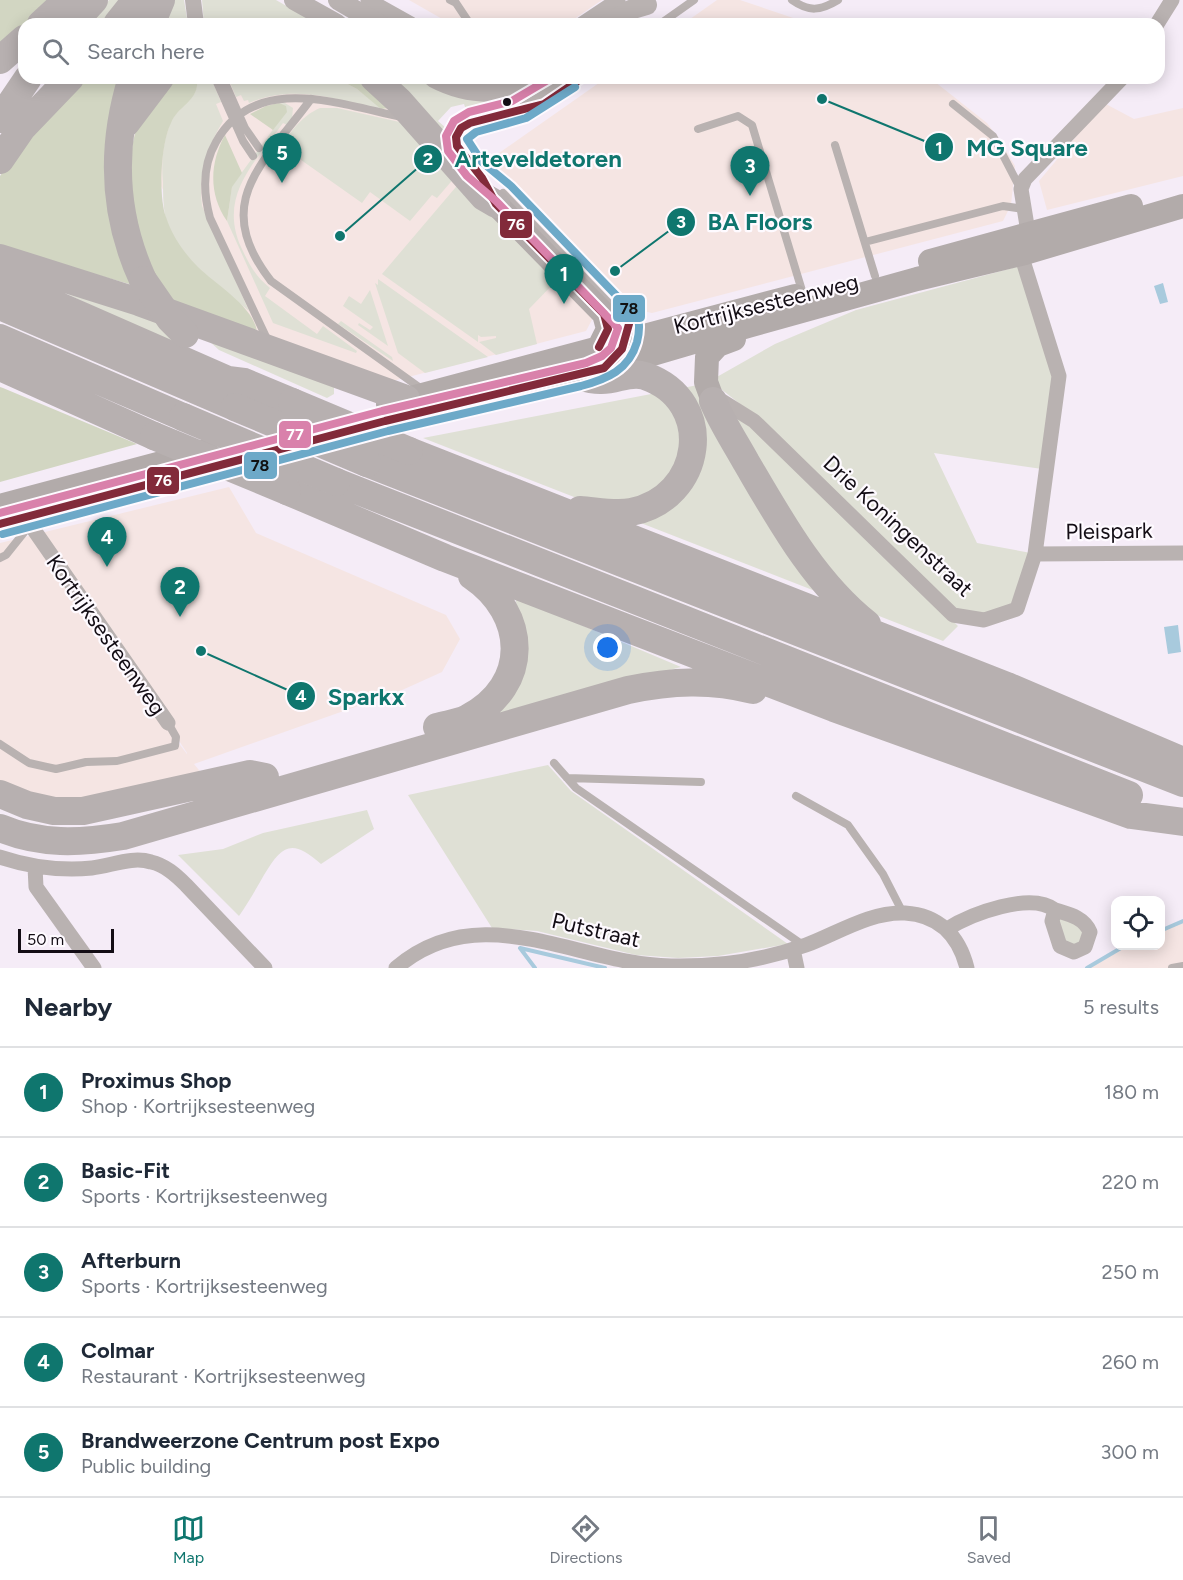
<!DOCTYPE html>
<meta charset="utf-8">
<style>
body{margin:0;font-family:Figtree,sans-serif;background:#f6f6f7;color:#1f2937}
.controls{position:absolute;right:18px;bottom:18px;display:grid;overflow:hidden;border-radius:12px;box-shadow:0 3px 15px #0003}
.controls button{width:54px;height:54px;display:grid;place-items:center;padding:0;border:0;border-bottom:2px solid #e0e1e3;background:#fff;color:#1f2937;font:30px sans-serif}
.scale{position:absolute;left:18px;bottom:15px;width:96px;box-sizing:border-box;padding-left:6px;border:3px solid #130d15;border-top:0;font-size:16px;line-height:21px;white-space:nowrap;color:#130d15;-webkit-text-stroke:4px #fefaff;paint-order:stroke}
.you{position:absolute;left:608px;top:648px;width:21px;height:21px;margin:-15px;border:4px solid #fff;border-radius:50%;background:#1a73e8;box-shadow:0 0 0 9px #1a73e833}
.badge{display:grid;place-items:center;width:39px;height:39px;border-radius:50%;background:#0f766e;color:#fff;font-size:20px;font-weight:700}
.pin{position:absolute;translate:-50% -50px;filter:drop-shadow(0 2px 3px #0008)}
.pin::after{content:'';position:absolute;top:32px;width:21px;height:18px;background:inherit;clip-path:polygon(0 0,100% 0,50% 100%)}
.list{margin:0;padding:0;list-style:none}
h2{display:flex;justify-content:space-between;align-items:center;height:78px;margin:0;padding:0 24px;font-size:26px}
h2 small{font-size:20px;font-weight:400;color:#747a83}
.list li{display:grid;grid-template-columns:39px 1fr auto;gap:18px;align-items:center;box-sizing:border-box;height:90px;padding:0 24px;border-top:2px solid #e0e1e3}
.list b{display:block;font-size:22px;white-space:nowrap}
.list p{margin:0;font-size:20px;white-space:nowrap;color:#747a83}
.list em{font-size:20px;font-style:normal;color:#747a83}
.icon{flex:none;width:33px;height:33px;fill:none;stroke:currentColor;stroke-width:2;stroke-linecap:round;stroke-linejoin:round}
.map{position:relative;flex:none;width:1183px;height:968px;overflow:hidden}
.search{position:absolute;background:#fff;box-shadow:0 3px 15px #0003;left:18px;right:18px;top:18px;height:66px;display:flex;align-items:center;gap:15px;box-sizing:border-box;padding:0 21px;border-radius:18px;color:#747a83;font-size:22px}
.sheet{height:528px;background:#fff}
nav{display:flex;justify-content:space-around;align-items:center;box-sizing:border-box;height:84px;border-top:2px solid #e0e1e3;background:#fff;font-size:16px;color:#747a83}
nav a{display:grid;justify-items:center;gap:3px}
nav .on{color:#0f766e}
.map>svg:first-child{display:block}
.commercial{fill:#f5e5e3;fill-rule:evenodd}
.green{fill:#dfe0d5}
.forest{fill:#d2d6c2}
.water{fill:#a8cadd}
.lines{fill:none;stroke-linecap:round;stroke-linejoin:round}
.stream{stroke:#a8cadd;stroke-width:4}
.service{stroke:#b9b2b1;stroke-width:8}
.minor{stroke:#b9b2b1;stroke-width:15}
.tertiary{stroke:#b9b2b1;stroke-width:20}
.primary{stroke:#b2abaa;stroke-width:24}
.motorway{stroke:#b7b0b0;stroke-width:28}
.motorway-bridge{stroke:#b7b0b0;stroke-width:28}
.bus-1-casing{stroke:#fefaff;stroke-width:12}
.bus-2-casing{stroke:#fefaff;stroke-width:12}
.bus-3-casing{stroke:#fefaff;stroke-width:12}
.bus-1{stroke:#822a3a;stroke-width:8}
.bus-2{stroke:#6da9c8;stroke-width:8}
.bus-3{stroke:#d981ab;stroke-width:8}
.bus-dot{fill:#130d15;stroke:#fefaff;stroke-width:2}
.labels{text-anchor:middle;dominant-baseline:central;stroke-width:4.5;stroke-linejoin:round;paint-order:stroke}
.street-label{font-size:22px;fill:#130d15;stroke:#fefaff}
.leader{fill:none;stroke:#0f766e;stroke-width:2}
.callout-dot{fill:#0f766e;stroke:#fefaff;stroke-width:2}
.mark-label{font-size:18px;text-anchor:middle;font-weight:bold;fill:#fff}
.callout-label{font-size:24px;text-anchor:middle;font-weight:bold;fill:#0f766e;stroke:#fefaff;stroke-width:4.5;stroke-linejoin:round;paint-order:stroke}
.line-badge{stroke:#fefaff;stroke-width:2}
.badge-label{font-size:16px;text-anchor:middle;font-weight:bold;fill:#fff}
.pale-badge-label{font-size:16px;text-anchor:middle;font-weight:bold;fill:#111}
</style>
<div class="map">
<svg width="1183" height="968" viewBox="0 0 1183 968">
<rect width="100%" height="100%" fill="#f5ecf7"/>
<!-- commercial -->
<path class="commercial" d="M409,0H602L567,24H451Z
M717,0H740L811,24H683Z
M174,78H359L594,316L586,331L385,383L238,329L134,136Z
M606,78H930L987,123L999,139L1015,166L1011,205L1003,221L652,313L634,309L603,291L482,165Z
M1104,103L1134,119L1183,108V176L1047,210L1039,181Z
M229,487L256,533L446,615L460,639L442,672L400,691L194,764L203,775L72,800L28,795L0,783V543ZM121,652L187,753V754L167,728Z
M1183,921V968H1087L1126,946L1160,945L1161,931Z"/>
<!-- green -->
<path class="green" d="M109,0H132L113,24H86Z
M166,0H184L188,24H157Z
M202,0H276L318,24H204Z
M197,78H211L221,102L216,104L223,121C207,148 198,174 202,206L249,311C218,285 175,257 165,215C163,205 163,193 163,183C161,163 163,142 170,124C177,106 200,100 197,78Z
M228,78H336L357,89L384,110C339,100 294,83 249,103L248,100L244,101L241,95L236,97Z
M383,78H420L502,101L475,107V111L467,113L464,104L451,107L438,121L446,128L444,132Z
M285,103L293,108L292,118L287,125L283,123C255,163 218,195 241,247C249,264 255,276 270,288L265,296L317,334L323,326L357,351L356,353L273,323L227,221L232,186L282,117L273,104Z
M320,108H337L404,123L456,176L437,198L432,195L410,221L370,192L362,203L294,155L285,167L280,161C279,141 302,115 320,108Z
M461,181L558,279L529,309L537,344L496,355L479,342L496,338V336L481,337L478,335V342L382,274Z
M0,262L160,322L178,347Z
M1020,266L1056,374L1042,469L934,453L977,543L1031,553L1015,604L986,615L953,609L759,419L721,389L715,378L775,344L856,310Z
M378,279L488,357L425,373L398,353L375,283L378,285Z
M370,290L388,346L358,325L359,323L370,330L373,327L343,306L349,296L361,304Z
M341,321L392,357L393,361L338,324Z
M209,341L334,387V394L327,398L219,350Z
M698,385L759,433L958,626L943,641L423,438Z
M515,597L681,667L485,719L518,611Z
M548,765L571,791L788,944L718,956L678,958L636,955L537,931L492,928L408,795Z
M367,810L374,829L321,864C292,838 282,845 264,875C256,889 248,903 239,916L178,855L223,849L263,833Z
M1062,916L1081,927L1084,942L1066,947L1056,918Z"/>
<!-- forest -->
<path class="forest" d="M0,0H51L0,47Z
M79,78H111L117,83L136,286L0,247V176L12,157Z
M174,78H197C200,101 178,105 171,123C161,143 158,196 166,217C172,236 184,253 198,267C215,284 256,308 257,333C242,327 181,307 172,299C140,269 122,176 135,134C142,112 159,96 174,78Z
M336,78H359L389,108L381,109L357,89Z
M279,103L286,106L287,112L273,130L250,114L266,106Z
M225,135L242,173L232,187L227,221C208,194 210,162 225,135Z
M0,387L3,388L137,444L0,482Z"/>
<!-- water -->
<path class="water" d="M1163,283L1168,302L1160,304L1154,286Z
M1178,625L1181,652L1168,654L1164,627Z"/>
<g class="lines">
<!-- stream -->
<path class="stream" d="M1160,931L1183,921
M535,968L520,948L605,968
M1087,968L1126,945"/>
<!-- service -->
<path class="service" d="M189,0L192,24
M197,0L200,24
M450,0L456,3L470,24
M792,0C809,12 820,11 838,0
M660,24L694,0
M215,78L243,141L253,156
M223,78L245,128L259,148
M311,99C263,164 210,202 271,281L423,390
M953,104L993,136L1020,188
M522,107L569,78
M698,129L738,116L752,125L803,294
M835,145L875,276
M461,153L456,137L461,128L470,123L544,104L582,78
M503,193L629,324L640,331
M865,242L1003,206L1024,209
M267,339L210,218C203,192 202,166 216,142C255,72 339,104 401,117
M0,558L6,555L30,525
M0,744L29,763L56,769L86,762L117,761L175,746L176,737L168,723
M554,763L576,788L803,945
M567,778L701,782
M796,796L848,825L883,874L903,913
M1172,968L1183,966"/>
<!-- minor -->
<path class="minor" d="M368,0L411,24
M582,24L618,0
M1157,24L1172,0
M714,396L754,421L953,615L984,620L1017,609L1035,554L1059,376L1024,264L1028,232L1021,189L1025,179L1122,78
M25,517L168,723
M1035,554L1183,553
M0,857C30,867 60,871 92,868C111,866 132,856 151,862C165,865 176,875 186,885L265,968
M35,867L36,887L94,968
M1055,910C1068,914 1084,917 1090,932L1085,947L1074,952L1060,946L1052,921Z
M947,929C971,914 1031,891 1055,910
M793,949L797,968
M396,968C481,895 578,965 671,966C716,967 764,960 806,945C836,934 871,911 905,913C939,915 959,936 967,968"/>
<!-- tertiary -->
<path class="tertiary" d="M294,0L337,24
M338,0L379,24
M608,24L630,10L647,5
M434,78C470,97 509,96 544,78"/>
<!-- primary -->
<path class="primary" d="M496,204L604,314L608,329L599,347
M930,261L1131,206
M713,401L706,382L707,357L718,345L734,339
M388,404L795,296
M0,506L206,451
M0,524L385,421L578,376L748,326L917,279L1025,253L1183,206"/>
<!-- motorway -->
<path class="motorway" d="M41,24L67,0
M72,24L94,0
M117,24L136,0
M151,24L161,0
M0,60L24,39
M132,78C111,146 113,215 143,280
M374,78L399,101L484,197L496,204
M0,119L28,78
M126,123L160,78
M0,160L22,128L70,78
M0,258L139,302L406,399
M0,280L228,380L244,382L292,402
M0,306L235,407
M0,338L183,417
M0,367L154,436
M578,376C585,378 593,380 600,380C616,381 629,371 645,376C718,401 703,499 631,512C615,515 596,511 580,510
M713,401C722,423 735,442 746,462C780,520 814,582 867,624
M409,451L1007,686L1183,761
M367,463L1183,783
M336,482L1129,795
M287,491L445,558L834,708L1131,815L1183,822
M437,727C447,724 459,723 468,718C531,685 528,614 472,576
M0,794L27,805L54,811H83L250,774L265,777
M0,828C40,845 80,843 123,836L628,690C671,681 711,679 753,690"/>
<!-- motorway-bridge -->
<path class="motorway-bridge" d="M143,280L170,319L185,334
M292,402L409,451
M235,407L367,463
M183,417L336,482
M154,436L287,491"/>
<!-- bus-1 casing -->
<g class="bus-1-casing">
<path id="bus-1" d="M582,78L544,104L470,123L461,128L456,137L457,146L482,178L496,204L604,314L608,329L599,347
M0,524L385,421L604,368L622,349L629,324"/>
</g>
<!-- bus-2 casing -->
<g class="bus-2-casing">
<path id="bus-2" d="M3,534L388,431L581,386C607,379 629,370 637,342C639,334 640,326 638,318L511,186L482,162L467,139L476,132L526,118L575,87"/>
</g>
<!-- bus-3 casing -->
<g class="bus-3-casing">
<path id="bus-3" d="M0,513L382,411L586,363L602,356L611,348L618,328L496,201L467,176L448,151L446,136L454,121L469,112L512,101L551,78"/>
</g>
<!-- bus-1 -->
<use href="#bus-1" class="bus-1"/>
<!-- bus-2 -->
<use href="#bus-2" class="bus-2"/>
<!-- bus-3 -->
<use href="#bus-3" class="bus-3"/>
</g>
<!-- markers -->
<circle class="bus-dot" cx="507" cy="102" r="5"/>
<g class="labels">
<!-- street labels -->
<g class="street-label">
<text transform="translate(766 304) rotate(-14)">Kortrijksesteenweg</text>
<text transform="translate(898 526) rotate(43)">Drie Koningenstraat</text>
<text transform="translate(1109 531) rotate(-1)">Pleispark</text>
<text transform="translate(106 635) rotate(55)">Kortrijksesteenweg</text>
<text transform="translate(596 930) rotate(13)">Putstraat</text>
</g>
</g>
<!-- callouts -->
<path class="leader" d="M822 99L939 147M340 236L428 159M615 271L681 222M201 651L301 696"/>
<g class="callout-dot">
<circle cx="822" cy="99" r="6"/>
<circle cx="340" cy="236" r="6"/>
<circle cx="615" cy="271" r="6"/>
<circle cx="201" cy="651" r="6"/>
<circle cx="939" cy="147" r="15"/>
<circle cx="428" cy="159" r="15"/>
<circle cx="681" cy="222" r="15"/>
<circle cx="301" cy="696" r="15"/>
</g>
<g class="mark-label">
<text x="939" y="154">1</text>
<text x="428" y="165">2</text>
<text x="681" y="228">3</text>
<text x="301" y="702">4</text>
</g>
<g class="callout-label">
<text x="1027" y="156">MG Square</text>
<text x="538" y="167">Arteveldetoren</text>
<text x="760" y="230">BA Floors</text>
<text x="366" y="705">Sparkx</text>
</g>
<g class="line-badge">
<rect x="499" y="210" width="34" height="29" rx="6" fill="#822a3a"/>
<rect x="612" y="294" width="34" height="29" rx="6" fill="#6da9c8"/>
<rect x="278" y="420" width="34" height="29" rx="6" fill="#d981ab"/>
<rect x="243" y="451" width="35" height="29" rx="6" fill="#6da9c8"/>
<rect x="146" y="466" width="34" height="29" rx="6" fill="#822a3a"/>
</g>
<g class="badge-label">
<text x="516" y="230">76</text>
<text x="295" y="440">77</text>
<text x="163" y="486">76</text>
</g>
<g class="pale-badge-label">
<text x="629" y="314">78</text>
<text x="260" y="471">78</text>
</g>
</svg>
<div class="controls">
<button><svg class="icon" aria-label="locate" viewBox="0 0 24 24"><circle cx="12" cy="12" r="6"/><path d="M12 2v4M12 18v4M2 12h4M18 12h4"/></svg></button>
</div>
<div class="scale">50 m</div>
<div class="you"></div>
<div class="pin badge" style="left:564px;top:304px">1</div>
<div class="pin badge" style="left:180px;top:617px">2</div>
<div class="pin badge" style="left:750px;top:196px">3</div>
<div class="pin badge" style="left:107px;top:567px">4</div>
<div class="pin badge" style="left:282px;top:183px">5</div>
<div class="search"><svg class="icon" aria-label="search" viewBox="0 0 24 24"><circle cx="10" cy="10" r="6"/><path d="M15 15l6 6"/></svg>Search here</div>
</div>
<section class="sheet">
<h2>Nearby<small>5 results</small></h2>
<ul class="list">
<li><span class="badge">1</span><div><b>Proximus Shop</b><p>Shop · Kortrijksesteenweg</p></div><em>180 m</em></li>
<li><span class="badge">2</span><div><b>Basic-Fit</b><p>Sports · Kortrijksesteenweg</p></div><em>220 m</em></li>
<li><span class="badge">3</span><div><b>Afterburn</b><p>Sports · Kortrijksesteenweg</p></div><em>250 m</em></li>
<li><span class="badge">4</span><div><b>Colmar</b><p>Restaurant · Kortrijksesteenweg</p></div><em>260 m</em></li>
<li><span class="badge">5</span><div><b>Brandweerzone Centrum post Expo</b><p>Public building</p></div><em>300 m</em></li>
</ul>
</section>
<nav>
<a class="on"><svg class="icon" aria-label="map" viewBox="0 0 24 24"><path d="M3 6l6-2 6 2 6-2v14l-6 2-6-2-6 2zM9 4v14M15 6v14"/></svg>Map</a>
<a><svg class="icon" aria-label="directions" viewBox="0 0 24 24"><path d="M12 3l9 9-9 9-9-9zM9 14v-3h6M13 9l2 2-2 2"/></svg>Directions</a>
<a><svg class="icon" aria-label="saved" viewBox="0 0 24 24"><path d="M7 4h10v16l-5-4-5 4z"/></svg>Saved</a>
</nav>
